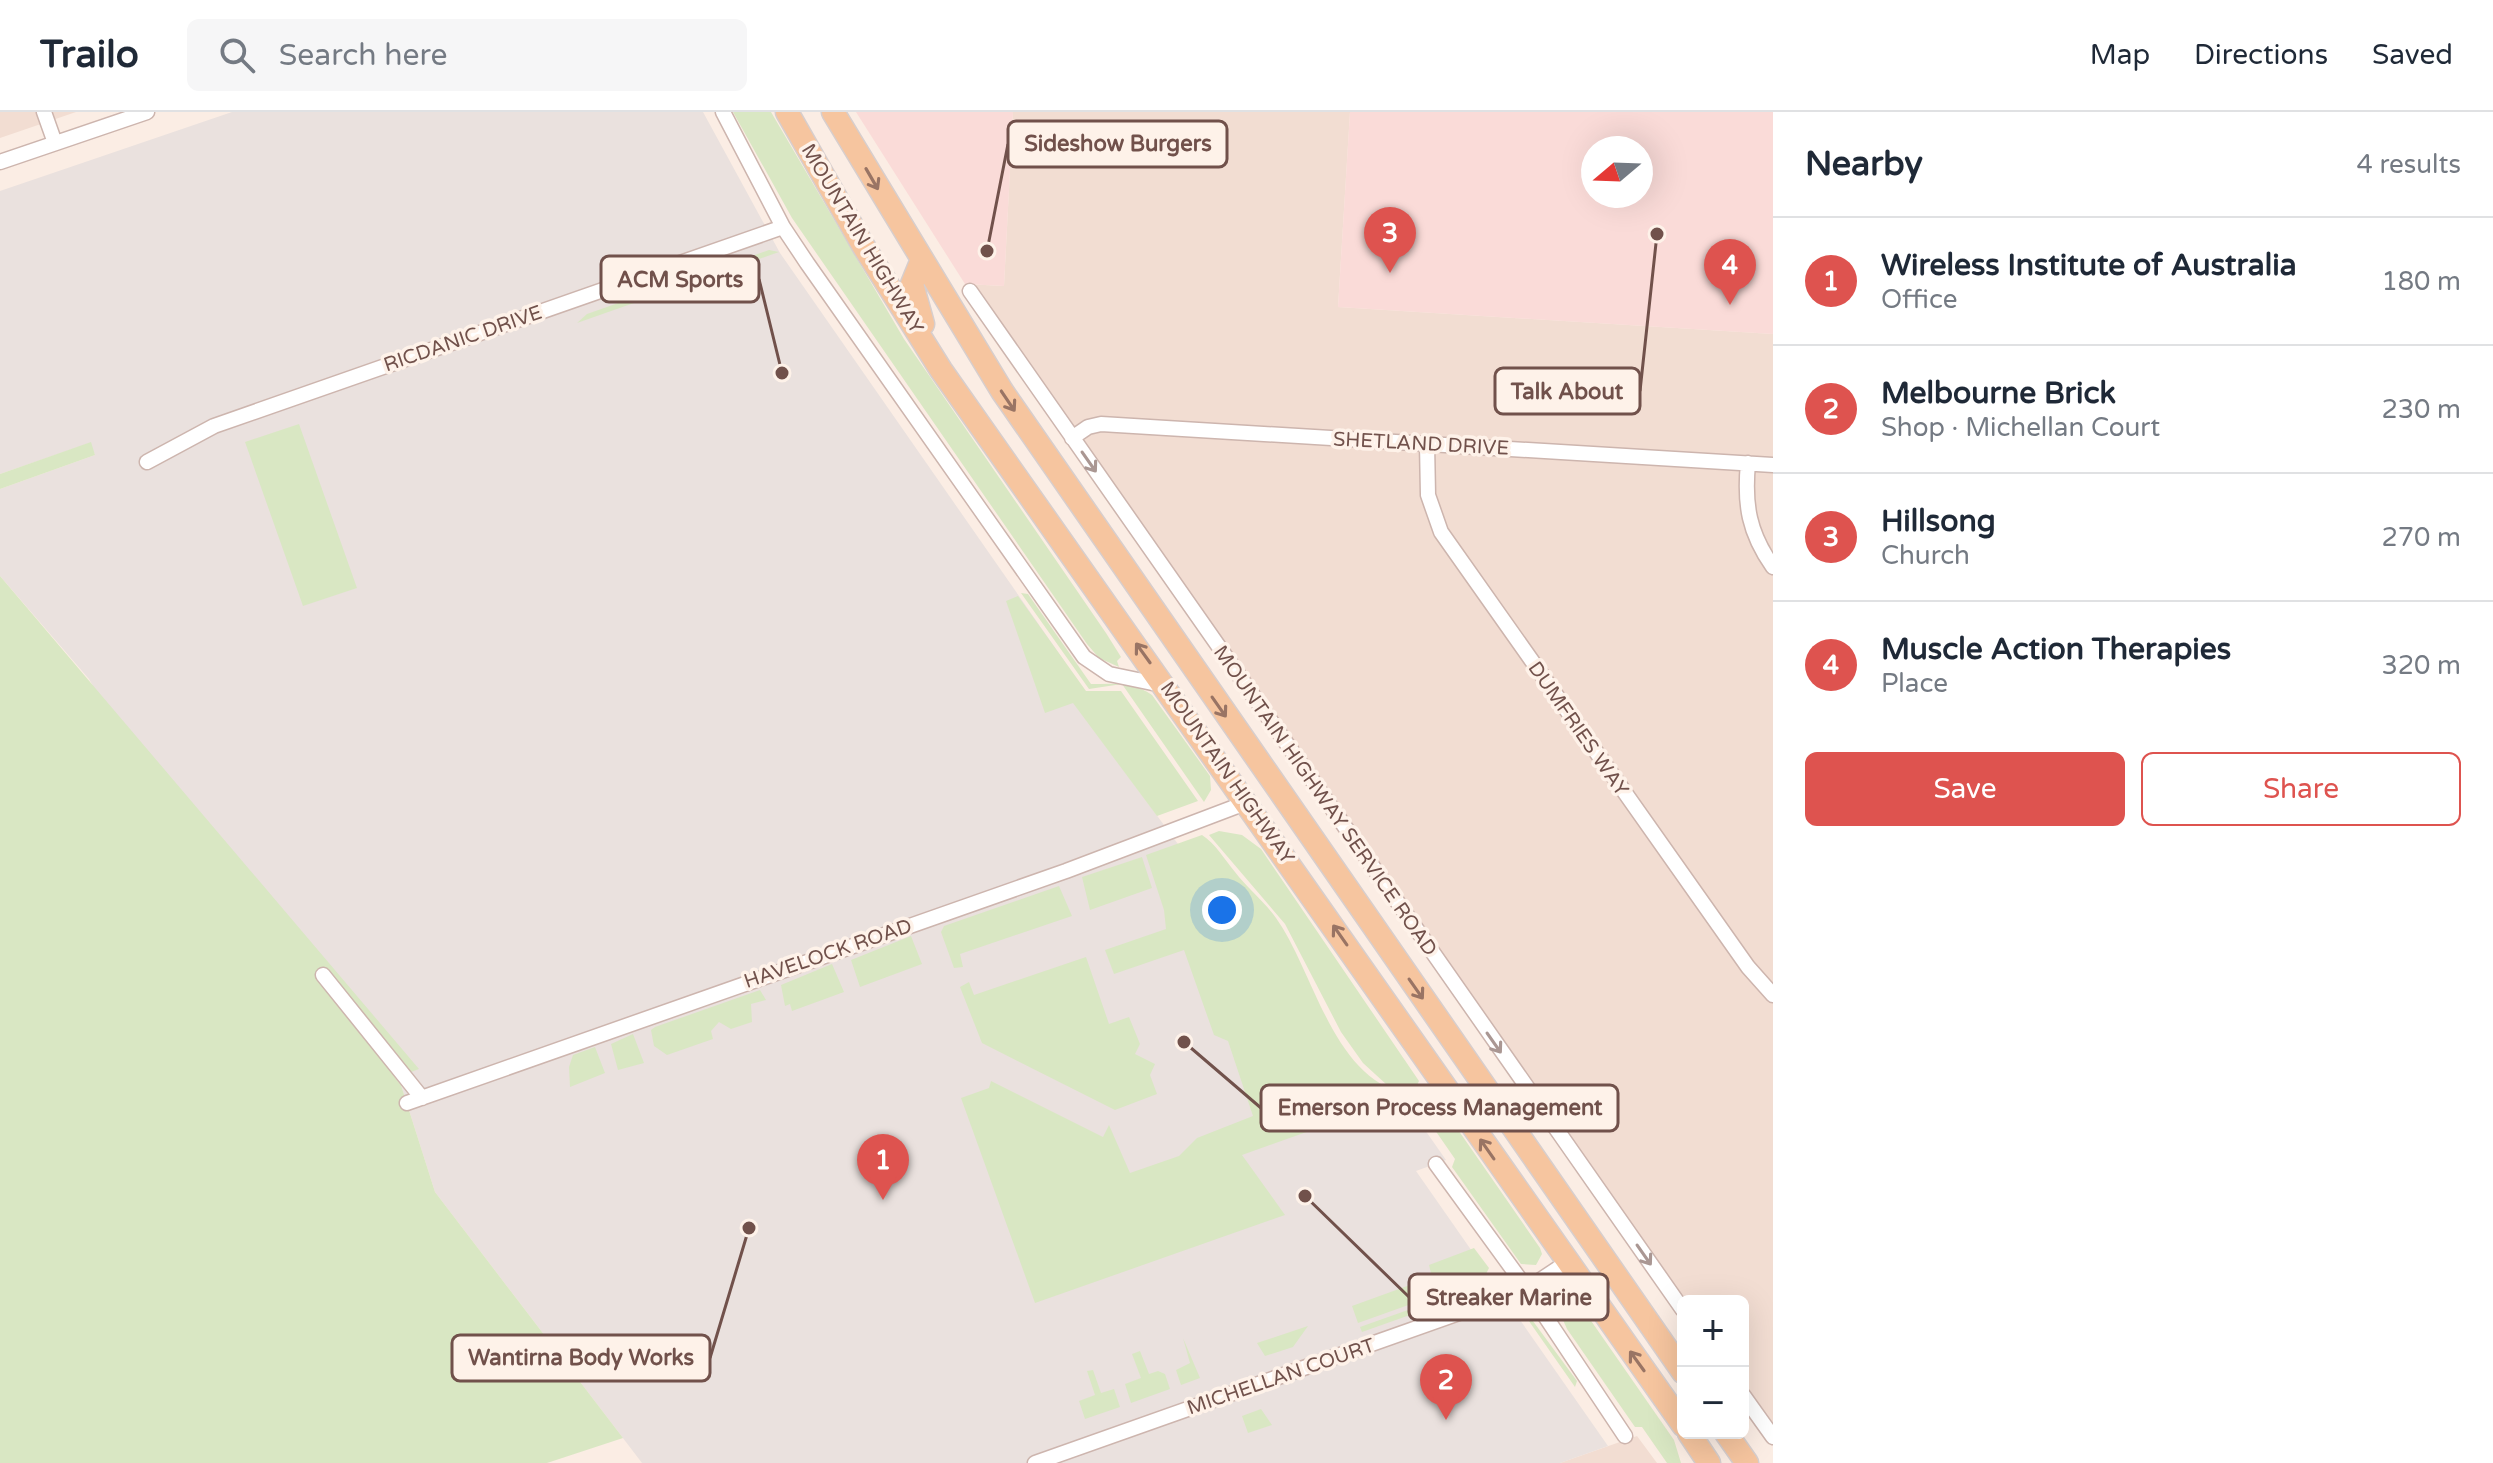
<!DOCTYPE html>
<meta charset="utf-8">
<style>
body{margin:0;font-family:"Varela Round",sans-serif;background:#f6f6f7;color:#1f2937}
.controls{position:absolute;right:24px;bottom:24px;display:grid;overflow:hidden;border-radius:12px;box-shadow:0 8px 32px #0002}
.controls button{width:72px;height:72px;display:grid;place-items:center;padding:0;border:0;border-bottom:2px solid #e0e1e3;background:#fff;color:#1f2937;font:40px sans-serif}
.compass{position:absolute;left:1581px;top:24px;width:72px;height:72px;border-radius:50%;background:#fff;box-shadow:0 8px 32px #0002;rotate:251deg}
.you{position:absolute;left:1222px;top:798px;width:28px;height:28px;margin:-20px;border:6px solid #fff;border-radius:50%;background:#1a73e8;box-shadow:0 0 0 12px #1a73e833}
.badge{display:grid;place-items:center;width:52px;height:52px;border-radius:50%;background:#de534f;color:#fff;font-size:26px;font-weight:700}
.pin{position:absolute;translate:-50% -66px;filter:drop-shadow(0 2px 4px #0008)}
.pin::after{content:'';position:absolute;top:42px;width:28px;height:24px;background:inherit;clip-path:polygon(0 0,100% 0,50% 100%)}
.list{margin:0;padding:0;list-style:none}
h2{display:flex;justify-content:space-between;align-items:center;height:104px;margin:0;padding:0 32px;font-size:34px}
h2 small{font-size:26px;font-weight:400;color:#747a83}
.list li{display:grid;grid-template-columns:52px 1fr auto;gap:24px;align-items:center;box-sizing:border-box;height:128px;padding:0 32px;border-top:2px solid #e0e1e3}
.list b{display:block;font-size:30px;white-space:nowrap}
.list p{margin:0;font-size:26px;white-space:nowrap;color:#747a83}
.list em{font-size:26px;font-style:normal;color:#747a83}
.actions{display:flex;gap:16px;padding:24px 32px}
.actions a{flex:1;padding:18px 0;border:2px solid #de534f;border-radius:12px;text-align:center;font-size:28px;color:#de534f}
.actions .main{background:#de534f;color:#fff}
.icon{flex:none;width:44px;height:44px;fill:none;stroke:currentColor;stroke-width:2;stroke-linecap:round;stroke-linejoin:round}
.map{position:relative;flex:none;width:1773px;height:1351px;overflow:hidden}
header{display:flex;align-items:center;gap:48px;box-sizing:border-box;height:112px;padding:0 40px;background:#fff;border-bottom:2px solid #e0e1e3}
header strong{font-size:38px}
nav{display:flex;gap:44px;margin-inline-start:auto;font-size:28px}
.search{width:560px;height:72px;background:#f6f6f7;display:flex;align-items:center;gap:20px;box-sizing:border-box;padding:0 28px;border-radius:12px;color:#747a83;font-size:30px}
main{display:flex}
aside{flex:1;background:#fff}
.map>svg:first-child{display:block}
.residential{fill:#f2ddd2}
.commercial{fill:#fadbd8;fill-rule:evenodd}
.industrial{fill:#eae1de}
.green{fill:#d9e7c3}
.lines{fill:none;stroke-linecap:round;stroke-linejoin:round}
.street-casing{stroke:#cdb5ae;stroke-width:17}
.primary-casing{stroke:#d7cecd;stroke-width:25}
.street{stroke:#fff;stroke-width:14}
.primary{stroke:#f6c59f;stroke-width:22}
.oneway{stroke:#997464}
.oneway2{stroke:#aa9793}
.labels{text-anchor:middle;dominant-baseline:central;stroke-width:7;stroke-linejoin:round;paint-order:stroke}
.street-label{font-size:20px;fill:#71514b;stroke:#fef2e9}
.leader{fill:none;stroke:#71514b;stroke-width:3}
.callout-dot{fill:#71514b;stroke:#fef2e9;stroke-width:3}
.callout{fill:#fef2e9;stroke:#71514b;stroke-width:3}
.callout-label{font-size:22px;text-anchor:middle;font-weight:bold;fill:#71514b}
</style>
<header>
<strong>Trailo</strong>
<div class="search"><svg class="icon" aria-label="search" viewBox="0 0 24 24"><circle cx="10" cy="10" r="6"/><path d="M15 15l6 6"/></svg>Search here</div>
<nav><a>Map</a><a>Directions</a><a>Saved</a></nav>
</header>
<main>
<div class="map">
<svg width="1773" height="1351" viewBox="0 0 1773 1351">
<rect width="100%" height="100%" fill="#fbede4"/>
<!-- residential -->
<path class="residential" d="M0,0H76L0,26Z
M1013,0H1350L1338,195L1773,222V1325L1743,1283V1189H1683L1507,948L965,172L1004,174Z
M1637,1324L1657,1351H1560Z"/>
<!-- commercial -->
<path class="commercial" d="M856,0H1013L1004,174L965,172Z
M1350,0H1773V222L1338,195ZM1593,36H1641V84H1593Z"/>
<!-- industrial -->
<path class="industrial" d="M232,0H703L780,141L1065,550L1062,560L1074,591L1374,998L1404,988L1446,1048L1416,1059L1608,1334L1560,1351H642L435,1080L401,973L161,692L89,567L0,464V377L95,343L90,331L0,362V79Z"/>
<!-- green -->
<path class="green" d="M733,0H771L904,227L1106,521L1121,545L1117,549L1119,555L1099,546L1087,532L792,106Z
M769,138L779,140L577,211L587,202Z
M299,312L357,476L303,494L245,330Z
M91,330L95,343L0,377V362Z
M0,464L419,957L395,966L401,973L435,1080L623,1326L547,1351H0Z
M1021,481L1028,482L1091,572C1112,572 1133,569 1152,583L1210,664L1211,678L1204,690L1122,572L1089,577Z
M1018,484L1086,579H1121L1198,689L1157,704L1073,591L1045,601L1006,489Z
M1219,719L1242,723L1261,737L1419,969L1412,984L1407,979L1387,973L1363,951L1341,920L1285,812L1209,723Z
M1202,723C1215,731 1225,748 1235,760C1247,776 1264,789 1276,806C1315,861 1332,966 1407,982L1411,988L1409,990L1405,985L1242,1043L1285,1103L1035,1191L961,986L989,976L991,969L1103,1025L1109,1013L1130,1061L1179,1044L1197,1026L1253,1004L1228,929L1214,923L1184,838L1114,862L1105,838L1166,817L1164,798L1146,743Z
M1142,745L1152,776L1090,798L1082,765Z
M1059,774L1072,804L960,842L963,855L954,856L941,820L944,814Z
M911,824L922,852L860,875L851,848Z
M1086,845L1109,912L1129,905L1140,932L1135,942L1155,952L1150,963L1157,982L1115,998L982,931L960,875L969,870L974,883Z
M832,852L844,880L792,899L790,892L785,894L781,873Z
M760,878L766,888L751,892L752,910L731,917L719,910L711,919L713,927L667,943L654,934L651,918L655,915Z
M633,922L644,951L618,958L611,932Z
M595,935L605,961L570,975L569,955L573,943Z
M1429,976L1540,1136L1542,1142L1536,1153L1521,1152L1452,1055L1455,1047L1419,995Z
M1474,1136L1489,1156L1484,1166L1358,1211L1352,1194L1432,1165L1429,1153Z
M1484,1171L1486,1176L1362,1220L1360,1215Z
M1571,1196L1580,1197L1587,1203L1674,1328L1681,1351H1667L1642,1315H1635L1567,1217L1563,1208Z
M1527,1201L1577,1269L1575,1275L1524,1202Z
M1308,1214L1293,1235L1265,1244L1257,1231Z
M1183,1226L1200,1266L1181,1273L1176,1258L1190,1251Z
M1140,1239L1149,1262L1158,1259L1165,1262L1170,1277L1131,1291L1125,1272L1141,1266L1132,1242Z
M1093,1258L1101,1281L1114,1277L1120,1295L1085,1307L1079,1289L1095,1283L1087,1259Z
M1261,1297L1272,1313L1248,1321L1242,1304Z"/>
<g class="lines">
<!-- street casing -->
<g class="street-casing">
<path id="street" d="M44,0L55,31
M723,0L783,115L807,151L1084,545L1109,562L1162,573
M0,50L147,0
M970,179L1683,1198
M1072,326L1088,315L1101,312L1773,353
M1427,332L1428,383L1441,420L1748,855L1773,883
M147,350L214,314L783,115
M1748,351C1744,393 1749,421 1773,455
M323,863L422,986
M407,991L1066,759L1248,690
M1436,1052L1527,1177L1625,1324
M1527,1177L1548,1179L1578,1168
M1743,1283L1773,1325
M1035,1351L1527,1177L1566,1151"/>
</g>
<!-- primary casing -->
<g class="primary-casing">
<path id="primary" d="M787,0L864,135L941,258L1683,1313
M833,0L1002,279L1683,1260
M921,150L912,172L923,212
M1689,1321L1709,1351
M1726,1321L1747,1351"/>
</g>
<!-- street -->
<use href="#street" class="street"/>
<!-- primary -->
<use href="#primary" class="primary"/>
</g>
<!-- one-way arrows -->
<defs><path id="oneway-shaft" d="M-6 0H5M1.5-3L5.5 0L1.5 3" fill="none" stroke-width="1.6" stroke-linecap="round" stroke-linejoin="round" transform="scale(2)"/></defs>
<g class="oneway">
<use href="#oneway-shaft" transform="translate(872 67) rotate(60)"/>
<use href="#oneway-shaft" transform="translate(1008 289) rotate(56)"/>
<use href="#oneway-shaft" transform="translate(1143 541) rotate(-126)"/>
<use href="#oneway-shaft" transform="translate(1219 595) rotate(55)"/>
<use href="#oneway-shaft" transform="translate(1340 823) rotate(-125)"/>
<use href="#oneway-shaft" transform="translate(1416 877) rotate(55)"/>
<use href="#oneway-shaft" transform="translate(1487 1037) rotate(-125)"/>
<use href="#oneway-shaft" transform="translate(1637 1249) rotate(-126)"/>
</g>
<g class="oneway2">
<use href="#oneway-shaft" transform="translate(1089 350) rotate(55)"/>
<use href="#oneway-shaft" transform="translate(1494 931) rotate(55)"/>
<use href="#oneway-shaft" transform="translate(1644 1143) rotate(55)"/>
</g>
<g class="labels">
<!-- street labels -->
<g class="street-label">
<text transform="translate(862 127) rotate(59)">MOUNTAIN HIGHWAY</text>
<text transform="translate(463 227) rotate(-19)">RICDANIC DRIVE</text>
<text transform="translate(1421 332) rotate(3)">SHETLAND DRIVE</text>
<text transform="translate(1578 617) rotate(55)">DUMFRIES WAY</text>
<text transform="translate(1227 661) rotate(55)">MOUNTAIN HIGHWAY</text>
<text transform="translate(1325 689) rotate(55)">MOUNTAIN HIGHWAY SERVICE ROAD</text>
<text transform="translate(828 842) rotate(-19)">HAVELOCK ROAD</text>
<text transform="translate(1281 1265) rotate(-19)">MICHELLAN COURT</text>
</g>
</g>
<!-- callouts -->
<path class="leader" d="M987 139L1008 32M782 261L759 167M1657 122L1640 279M1184 930L1261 996M1305 1084L1409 1185M749 1116L710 1246"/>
<g class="callout-dot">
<circle cx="987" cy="139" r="8"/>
<circle cx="782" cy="261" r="8"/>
<circle cx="1657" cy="122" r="8"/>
<circle cx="1184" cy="930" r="8"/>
<circle cx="1305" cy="1084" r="8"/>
<circle cx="749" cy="1116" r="8"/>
</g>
<g class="callout">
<rect x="1008" y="9" width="219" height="46" rx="8"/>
<rect x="601" y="144" width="158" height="46" rx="8"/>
<rect x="1495" y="256" width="145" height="46" rx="8"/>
<rect x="1261" y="973" width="357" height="46" rx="8"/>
<rect x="1409" y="1162" width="199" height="46" rx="8"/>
<rect x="452" y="1223" width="258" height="46" rx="8"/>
</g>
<g class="callout-label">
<text x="1118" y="39">Sideshow Burgers</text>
<text x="680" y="175">ACM Sports</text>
<text x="1567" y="287">Talk About</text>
<text x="1440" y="1003">Emerson Process Management</text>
<text x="1509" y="1193">Streaker Marine</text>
<text x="581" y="1253">Wantirna Body Works</text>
</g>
</svg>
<div class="controls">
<button>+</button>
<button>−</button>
</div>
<svg class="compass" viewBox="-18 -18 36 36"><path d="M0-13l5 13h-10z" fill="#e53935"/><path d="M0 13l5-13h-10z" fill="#747a83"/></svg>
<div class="you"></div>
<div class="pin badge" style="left:883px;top:1088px">1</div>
<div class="pin badge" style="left:1446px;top:1308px">2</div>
<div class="pin badge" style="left:1390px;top:161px">3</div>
<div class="pin badge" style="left:1730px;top:193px">4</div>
</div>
<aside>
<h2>Nearby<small>4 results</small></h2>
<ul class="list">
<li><span class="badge">1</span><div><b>Wireless Institute of Australia</b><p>Office</p></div><em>180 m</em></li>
<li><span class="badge">2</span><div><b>Melbourne Brick</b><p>Shop · Michellan Court</p></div><em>230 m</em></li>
<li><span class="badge">3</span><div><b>Hillsong</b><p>Church</p></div><em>270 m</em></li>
<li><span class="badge">4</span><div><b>Muscle Action Therapies</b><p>Place</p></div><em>320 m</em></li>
</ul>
<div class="actions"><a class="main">Save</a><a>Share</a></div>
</aside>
</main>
